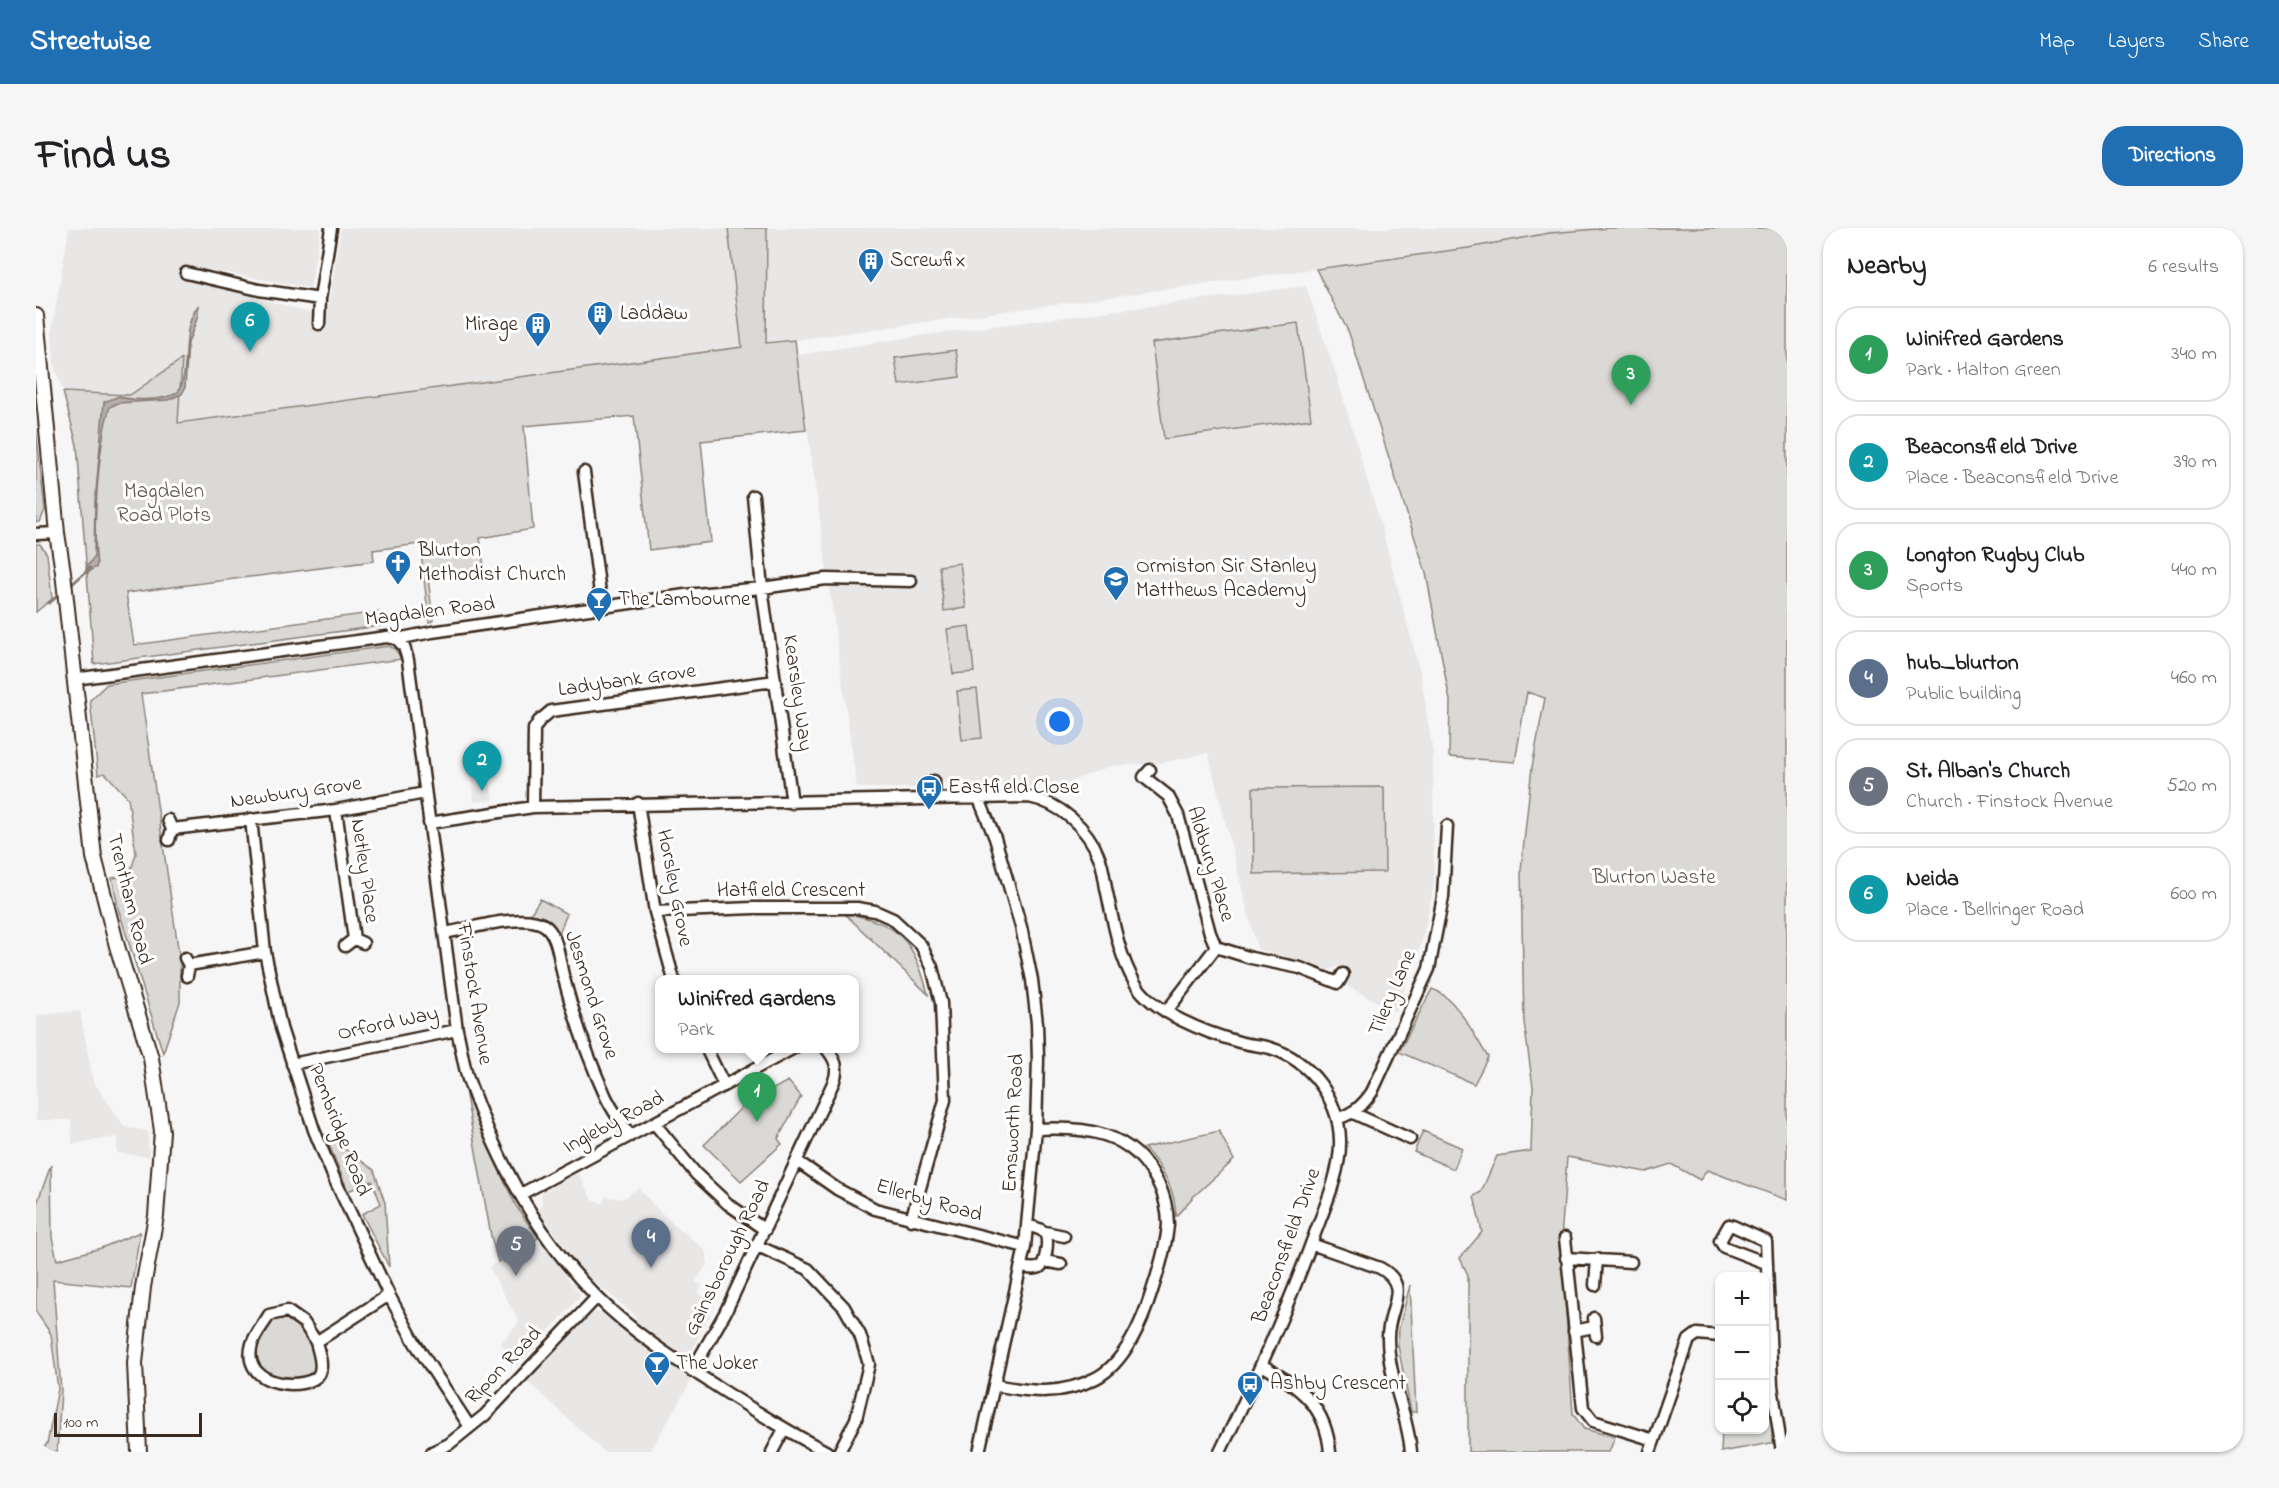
<!DOCTYPE html>
<meta charset="utf-8">
<style>
body{margin:0;font-family:"Indie Flower",sans-serif;background:#f6f6f6;color:#202124}
.controls{position:absolute;right:18px;bottom:18px;display:grid;overflow:hidden;border-radius:12px;box-shadow:0 2px 4px #0004}
.controls button{width:54px;height:54px;display:grid;place-items:center;padding:0;border:0;border-bottom:2px solid #e0e0e0;background:#fff;color:#202124;font:30px sans-serif}
.scale{position:absolute;left:18px;bottom:15px;width:148px;box-sizing:border-box;padding-left:6px;border:3px solid #3b2a1e;border-top:0;font-size:16px;line-height:21px;white-space:nowrap;color:#3b2a1e;-webkit-text-stroke:4px #fff;paint-order:stroke}
.you{position:absolute;left:1024px;top:494px;width:21px;height:21px;margin:-15px;border:4px solid #fff;border-radius:50%;background:#1a73e8;box-shadow:0 0 0 9px #1a73e833}
.badge{display:grid;place-items:center;width:39px;height:39px;border-radius:50%;background:#1f6fb2;color:#fff;font-size:20px;font-weight:700}
.pin{position:absolute;translate:-50% -50px;filter:drop-shadow(0 2px 3px #0008)}
.pin::after{content:'';position:absolute;top:32px;width:21px;height:18px;background:inherit;clip-path:polygon(0 0,100% 0,50% 100%)}
.popup{position:absolute;left:619px;top:747px;width:204px;height:78px;box-sizing:border-box;display:grid;place-content:center;border-radius:12px;background:#fff;filter:drop-shadow(0 2px 4px #0005);font-size:20px;white-space:nowrap;color:#757577}
.popup b{font-size:22px;color:#202124}
.popup::after{content:'';position:absolute;left:50%;top:100%;margin-left:-12px;border:12px solid transparent;border-top-color:#fff}
.list{margin:0;padding:0;list-style:none}
h2{display:flex;justify-content:space-between;align-items:center;height:78px;margin:0;padding:0 24px;font-size:26px}
h2 small{font-size:20px;font-weight:400;color:#757577}
.list li{display:grid;grid-template-columns:39px 1fr auto;gap:18px;align-items:center;box-sizing:border-box;height:96px;margin:0 12px 12px;padding:0 12px;border:2px solid #e0e0e0;border-radius:24px}
.list b{display:block;font-size:22px;white-space:nowrap}
.list p{margin:0;font-size:20px;white-space:nowrap;color:#757577}
.list em{font-size:20px;font-style:normal;color:#757577}
.icon{flex:none;width:33px;height:33px;fill:none;stroke:currentColor;stroke-width:2;stroke-linecap:round;stroke-linejoin:round}
.map{position:relative;flex:none;width:1751px;height:1224px;overflow:hidden;border-radius:24px}
header{display:flex;align-items:center;gap:36px;box-sizing:border-box;height:84px;padding:0 30px;background:#1f6fb2;color:#fff}
header strong{font-size:28px}
nav{display:flex;gap:33px;margin-inline-start:auto;font-size:21px}
.intro{display:flex;align-items:center;justify-content:space-between;box-sizing:border-box;height:144px;padding:0 36px}
h1{margin:0;font-size:42px}
.button{padding:15px 27px;border-radius:24px;background:#1f6fb2;color:#fff;font-size:21px;font-weight:700}
main{display:flex;gap:36px;padding:0 36px}
aside{flex:1;background:#fff;border-radius:24px;box-shadow:0 2px 4px #0004}
.map>svg:first-child{display:block}
.built{fill:#e9e7e6}
.green{fill:#dbd9d6;stroke:#8b827a;stroke-width:1.5}
.water{fill:#b4aeaa;stroke:#847972;stroke-width:1.5}
.lines{fill:none;stroke-linecap:round;stroke-linejoin:round}
.stream{stroke:#847972;stroke-width:3}
.minor-casing{stroke:#3b2a1e;stroke-width:15}
.major-casing{stroke:#3b2a1e;stroke-width:18}
.minor{stroke:#fff;stroke-width:10}
.major{stroke:#fff;stroke-width:14}
.labels{text-anchor:middle;dominant-baseline:central;stroke-width:6;stroke-linejoin:round;paint-order:stroke}
.poi-label{font-size:21px;fill:#3b2a1e;stroke:#fff;text-anchor:start}
.park-label{font-size:21px;fill:#63564c;stroke:#fff}
.street-label{font-size:21px;fill:#3b2a1e;stroke:#fff}
</style>
<header>
<strong>Streetwise</strong>
<nav><a>Map</a><a>Layers</a><a>Share</a></nav>
</header>
<div class="intro"><h1>Find us</h1><a class="button">Directions</a></div>
<main>
<div class="map">
<svg width="1751" height="1224" viewBox="0 0 1751 1224">
<rect width="100%" height="100%" fill="#f7f6f6"/>
<filter id="ink" filterUnits="userSpaceOnUse"><feTurbulence type="fractalNoise" baseFrequency=".0167" numOctaves="2"/><feDisplacementMap in="SourceGraphic" scale="12" xChannelSelector="R" yChannelSelector="G"/><feConvolveMatrix kernelMatrix="1 2 1 2 8 2 1 2 1" color-interpolation-filters="sRGB"/></filter>
<g filter="url(#ink)">
<!-- built -->
<path class="built" d="M33,0H285L274,60L174,42L171,58H180L268,83L291,86L305,0H692L707,119L142,195L94,167L27,164L18,136L16,101Z
M731,0H1574L1513,5L1432,20L730,116Z
M1270,58L1301,149L1346,301L1385,447L1397,526L1398,657L1386,714L1360,784L1309,757L1316,743L1302,738L1293,742L1221,721L1172,525L1126,535L1074,538L1041,551L1021,561L996,558L914,560L907,553H891L886,560H821L761,127L888,107Z
M453,545L457,572L438,574L435,548Z
M44,783L57,853L89,899L112,903L113,929L81,925V909L36,916L35,892H0V787Z
M542,945L556,972L567,975L569,968L586,971L603,960L622,982L669,1022L672,1035L659,1054L666,1057L662,1065L679,1076L655,1125L645,1126L601,1094L598,1086L547,1045L503,982L506,976L505,965Z
M502,1010L545,1068L480,1139L465,1115L483,1094L453,1039Z
M561,1084L567,1086L655,1153L614,1224H568L490,1152L556,1085Z"/>
<!-- green -->
<path class="green" d="M692,0H731L730,115L759,112L770,202L665,213L675,314L613,322L598,188L488,198L497,301L444,310L448,339L392,349L397,393L393,394L384,316L337,322L338,333L90,365L98,417L342,384L344,398L58,436L41,217L27,164L94,167L146,131L142,195L706,119Z
M1574,0H1751V972L1671,942L1664,952L1635,936L1610,944L1531,929L1525,1012L1537,1186L1548,1201L1579,1209L1573,1224H1432V1047L1424,1030L1446,1004L1438,968L1445,964L1461,928L1495,923L1497,859L1488,794L1485,642L1496,539L1509,470L1491,464L1479,534L1413,529L1414,473L1390,345L1313,105L1280,41L1432,20L1513,5Z
M1262,95L1275,191L1128,211L1116,115Z
M920,122L924,149L863,157L859,130Z
M0,202L9,282L4,294H0Z
M0,316H4L11,326L16,371L0,384Z
M924,335L930,380L908,383L903,338Z
M933,398L938,444L917,446L911,401Z
M353,418L359,421L366,431L105,466L144,733V774L127,825L83,683L76,650L93,648L100,626L92,570L69,545L62,547L54,472L71,456Z
M941,461L946,510L926,512L921,463Z
M1348,559L1349,644L1218,646L1217,560Z
M504,671L531,686L522,707C515,692 510,686 493,688Z
M808,685C864,695 878,713 892,766Z
M1396,761C1420,768 1439,809 1452,829L1438,856L1363,824Z
M752,853L765,868L742,911L746,916L705,953L668,917L708,877Z
M429,862L450,914L480,978L502,1010L462,1034L455,1008Z
M1183,903L1198,932L1157,969L1140,988C1139,961 1128,940 1108,920Z
M1387,903L1426,920L1418,941L1378,924Z
M289,907L338,942L349,975L353,1039L326,986L345,976L336,953L312,963Z
M15,937L16,1010L21,1032L65,1020L104,1004L95,1060L17,1052L25,1163L21,1224H2L11,1216L22,1161L15,1106L0,1084V978Z
M1374,1057L1380,1184H1375L1362,1118L1363,1100Z
M251,1085C278,1104 278,1114 281,1145L258,1154L221,1142L219,1116L234,1089Z
M1729,1172H1734L1741,1214L1685,1224L1686,1202H1728Z"/>
<!-- water -->
<path class="water" d="M162,78V88L152,115L149,160L146,166L132,172L82,175L74,179C63,210 56,303 61,336L60,340H58L51,346L50,340L58,329L59,274L68,174L83,168C95,174 131,172 142,164C156,139 143,103 162,78Z"/>
<g class="lines">
<!-- stream -->
<path class="stream" d="M34,358L54,340
M13,375L24,366"/>
<!-- minor casing -->
<g class="minor-casing">
<path id="minor" d="M150,45L223,62L284,71L283,96
M284,71L295,0
M548,244L566,380
M717,268L726,360L756,575
M0,306L21,305
M361,411L368,419L372,432L421,802C425,818 427,835 432,851C460,930 501,1009 561,1069C595,1103 636,1130 677,1156C714,1180 751,1203 791,1224
M38,451L351,409L361,411L396,404L649,367L726,360L790,351L875,353
M1114,542L1108,549L1132,568L1142,587L1174,705L1180,719
M898,553L899,571
M943,571L959,610L985,699L996,752L1001,795L1002,831L1000,901L989,1019L943,1224
M602,575L619,684L638,752
M497,579L498,501L503,493L515,483L739,453
M300,582L318,711
M215,591L229,724L245,800L278,902L298,950L353,1067L379,1115L434,1199
M132,592L136,601L133,612
M393,595L497,579L993,569C1024,575 1052,600 1063,629C1067,638 1068,649 1070,660C1077,692 1082,726 1099,755C1117,785 1171,805 1203,814C1213,817 1224,817 1234,820C1274,832 1303,871 1304,912C1305,944 1289,978 1278,1008C1251,1082 1219,1153 1184,1224
M136,601L300,582L389,565
M619,684L717,680H821L839,683L857,691L885,717L896,739L905,775L909,872L875,992
M409,705C433,701 487,684 508,697C522,706 523,732 527,747C538,789 552,830 570,869C576,882 586,895 594,908
M309,718L318,711L327,715
M1180,719L1215,730L1264,740L1302,755L1307,746
M149,730L153,737L151,748
M153,737L229,724
M1130,784L1180,719
M670,820L688,857
M256,836L421,802
M1317,885L1374,911
M1301,891C1317,885 1326,879 1336,864L1393,741L1407,669L1411,598
M619,896L660,946L692,976L729,1002
M761,933L801,961L839,981L989,1019
M485,966L758,820
M1009,1004L1028,1008
M1529,1010L1547,1180L1557,1193L1618,1212
M1275,1016L1344,1040C1377,1058 1351,1082 1352,1110C1352,1151 1372,1185 1375,1224
M722,1018L772,1041L808,1079L824,1107L833,1136L820,1191L803,1224
M1530,1030L1595,1034
M1008,1033L1025,1036
M1730,1035L1688,1019L1684,1013L1693,997L1697,998L1730,1013L1736,1158L1746,1224
M985,1039C990,1040 999,1042 1004,1039C1008,1036 1009,1030 1010,1025C1013,1007 1011,1001 992,998
M1559,1057L1561,1031
M1558,1090L1560,1108
M1538,1103L1558,1099
M280,1114L268,1095L251,1083L233,1087C228,1096 219,1106 216,1116C203,1161 274,1163 283,1146C288,1137 282,1123 280,1114L353,1067
M1226,1137C1264,1160 1290,1177 1294,1224
M656,1143L689,1085L798,853C803,839 799,831 790,820
M958,1157C995,1164 1025,1168 1060,1150C1089,1135 1107,1092 1116,1063C1123,1042 1130,1020 1132,997C1132,983 1128,965 1121,953C1096,904 1050,898 1000,901
M396,1224L413,1216L449,1187L561,1069
M736,1224L748,1201
M1614,1224L1653,1112L1661,1106L1684,1108"/>
</g>
<!-- major casing -->
<g class="major-casing">
<path id="major" d="M0,88L21,305L27,344L58,629L81,718L115,830L126,903L120,988L107,1059L99,1135L103,1224"/>
</g>
<!-- minor -->
<use href="#minor" class="minor"/>
<!-- major -->
<use href="#major" class="major"/>
</g>
</g>
<!-- icons -->
<defs>
<g id="building-pin" transform="scale(1.35)"><path d="M0 17L-7.5 6A9.5 9.5 0 1 1 7.5 6Z" fill="#1f6fb2" stroke="#fff"/><path d="M-4-6H4V6H1V3H-1V6H-4ZM-2.5-4.3h1.7v1.8h-1.7ZM.8-4.3h1.7v1.8H.8ZM-2.5-1h1.7V.8h-1.7ZM.8-1h1.7V.8H.8Z" fill="#fff"/></g>
<g id="church-pin" transform="scale(1.35)"><path d="M0 17L-7.5 6A9.5 9.5 0 1 1 7.5 6Z" fill="#1f6fb2" stroke="#fff"/><path d="M-1.2-6h2.4v3.5h3.3v2.4h-3.3V6h-2.4V-.1h-3.3v-2.4h3.3Z" fill="#fff"/></g>
<g id="school-pin" transform="scale(1.35)"><path d="M0 17L-7.5 6A9.5 9.5 0 1 1 7.5 6Z" fill="#1f6fb2" stroke="#fff"/><path d="M0-5L7-2L0 1L-7-2ZM-4 1L0 2.5L4 1V4Q0 6-4 4Z" fill="#fff"/></g>
<g id="bar-pin" transform="scale(1.35)"><path d="M0 17L-7.5 6A9.5 9.5 0 1 1 7.5 6Z" fill="#1f6fb2" stroke="#fff"/><path d="M-6-5H6L.8 .8V4.5H3.5V6h-7V4.5H-.8V.8Z" fill="#fff"/></g>
<g id="bus-pin" transform="scale(1.35)"><path d="M0 17L-7.5 6A9.5 9.5 0 1 1 7.5 6Z" fill="#1f6fb2" stroke="#fff"/><path d="M-5-6H5V4H4V6H2V4H-2V6H-4V4H-5ZM-3.5-4V0h7V-4ZM-3.5 1.2v1.5H-2V1.2ZM2 1.2v1.5H3.5V1.2Z" fill="#fff"/></g>
</defs>
<g fill-rule="evenodd">
<use href="#building-pin" x="835" y="33"/>
<use href="#building-pin" x="564" y="86"/>
<use href="#building-pin" x="502" y="97"/>
<use href="#church-pin" x="362" y="335"/>
<use href="#school-pin" x="1080" y="351"/>
<use href="#bar-pin" x="563" y="372"/>
<use href="#bus-pin" x="893" y="560"/>
<use href="#bar-pin" x="621" y="1136"/>
<use href="#bus-pin" x="1214" y="1156"/>
</g>
<g class="labels">
<!-- poi labels -->
<g class="poi-label">
<text x="854" y="33">Screwfix</text>
<text x="584" y="86">Laddaw</text>
<text x="482" y="97" text-anchor="end">Mirage</text>
<text x="382" y="323">Blurton<tspan x="382" dy="24">Methodist Church</tspan></text>
<text x="1100" y="339">Ormiston Sir Stanley<tspan x="1100" dy="24">Matthews Academy</tspan></text>
<text x="582" y="372">The Lambourne</text>
<text x="912" y="560">Eastfield Close</text>
<text x="640" y="1136">The Joker</text>
<text x="1234" y="1156">Ashby Crescent</text>
</g>
<!-- park labels -->
<g class="park-label">
<text x="128" y="264">Magdalen<tspan x="128" dy="24">Road Plots</tspan></text>
<text x="1618" y="650">Blurton Waste</text>
</g>
<!-- street labels -->
<g class="street-label">
<text transform="translate(394 384) rotate(-7)">Magdalen Road</text>
<text transform="translate(591 453) rotate(-8)">Ladybank Grove</text>
<text transform="translate(761 465) rotate(82)">Kearsley Way</text>
<text transform="translate(260 565) rotate(-8)">Newbury Grove</text>
<text transform="translate(1174 636) rotate(73)">Aldbury Place</text>
<text transform="translate(328 643) rotate(82)">Netley Place</text>
<text transform="translate(638 660) rotate(79)">Horsley Grove</text>
<text x="755" y="663">Hatfield Crescent</text>
<text transform="translate(93 671) rotate(76)">Trentham Road</text>
<text transform="translate(1357 765) rotate(-67)">Tilery Lane</text>
<text transform="translate(438 766) rotate(81)">Finstock Avenue</text>
<text transform="translate(555 767) rotate(72)">Jesmond Grove</text>
<text transform="translate(352 796) rotate(-12)">Orford Way</text>
<text transform="translate(578 895) rotate(-28)">Ingleby Road</text>
<text transform="translate(978 895) rotate(-87)">Emsworth Road</text>
<text transform="translate(303 902) rotate(69)">Pembridge Road</text>
<text transform="translate(893 973) rotate(16)">Ellerby Road</text>
<text transform="translate(1251 1018) rotate(-70)">Beaconsfield Drive</text>
<text transform="translate(692 1030) rotate(-64)">Gainsborough Road</text>
<text transform="translate(468 1138) rotate(-46)">Ripon Road</text>
</g>
</g>
</svg>
<div class="controls">
<button>+</button>
<button>−</button>
<button><svg class="icon" aria-label="locate" viewBox="0 0 24 24"><circle cx="12" cy="12" r="6"/><path d="M12 2v4M12 18v4M2 12h4M18 12h4"/></svg></button>
</div>
<div class="scale">100 m</div>
<div class="you"></div>
<div class="pin badge" style="left:721px;top:894px;background:#2e9e5b">1</div>
<div class="popup"><b>Winifred Gardens</b>Park</div>
<div class="pin badge" style="left:446px;top:563px;background:#0f9aa8">2</div>
<div class="pin badge" style="left:1595px;top:177px;background:#2e9e5b">3</div>
<div class="pin badge" style="left:615px;top:1040px;background:#5c6f8a">4</div>
<div class="pin badge" style="left:480px;top:1048px;background:#6b7280">5</div>
<div class="pin badge" style="left:214px;top:124px;background:#0f9aa8">6</div>
</div>
<aside>
<h2>Nearby<small>6 results</small></h2>
<ul class="list">
<li><span class="badge" style="background:#2e9e5b">1</span><div><b>Winifred Gardens</b><p>Park · Halton Green</p></div><em>340 m</em></li>
<li><span class="badge" style="background:#0f9aa8">2</span><div><b>Beaconsfield Drive</b><p>Place · Beaconsfield Drive</p></div><em>390 m</em></li>
<li><span class="badge" style="background:#2e9e5b">3</span><div><b>Longton Rugby Club</b><p>Sports</p></div><em>440 m</em></li>
<li><span class="badge" style="background:#5c6f8a">4</span><div><b>hub_blurton</b><p>Public building</p></div><em>460 m</em></li>
<li><span class="badge" style="background:#6b7280">5</span><div><b>St. Alban's Church</b><p>Church · Finstock Avenue</p></div><em>520 m</em></li>
<li><span class="badge" style="background:#0f9aa8">6</span><div><b>Neida</b><p>Place · Bellringer Road</p></div><em>600 m</em></li>
</ul>
</aside>
</main>
